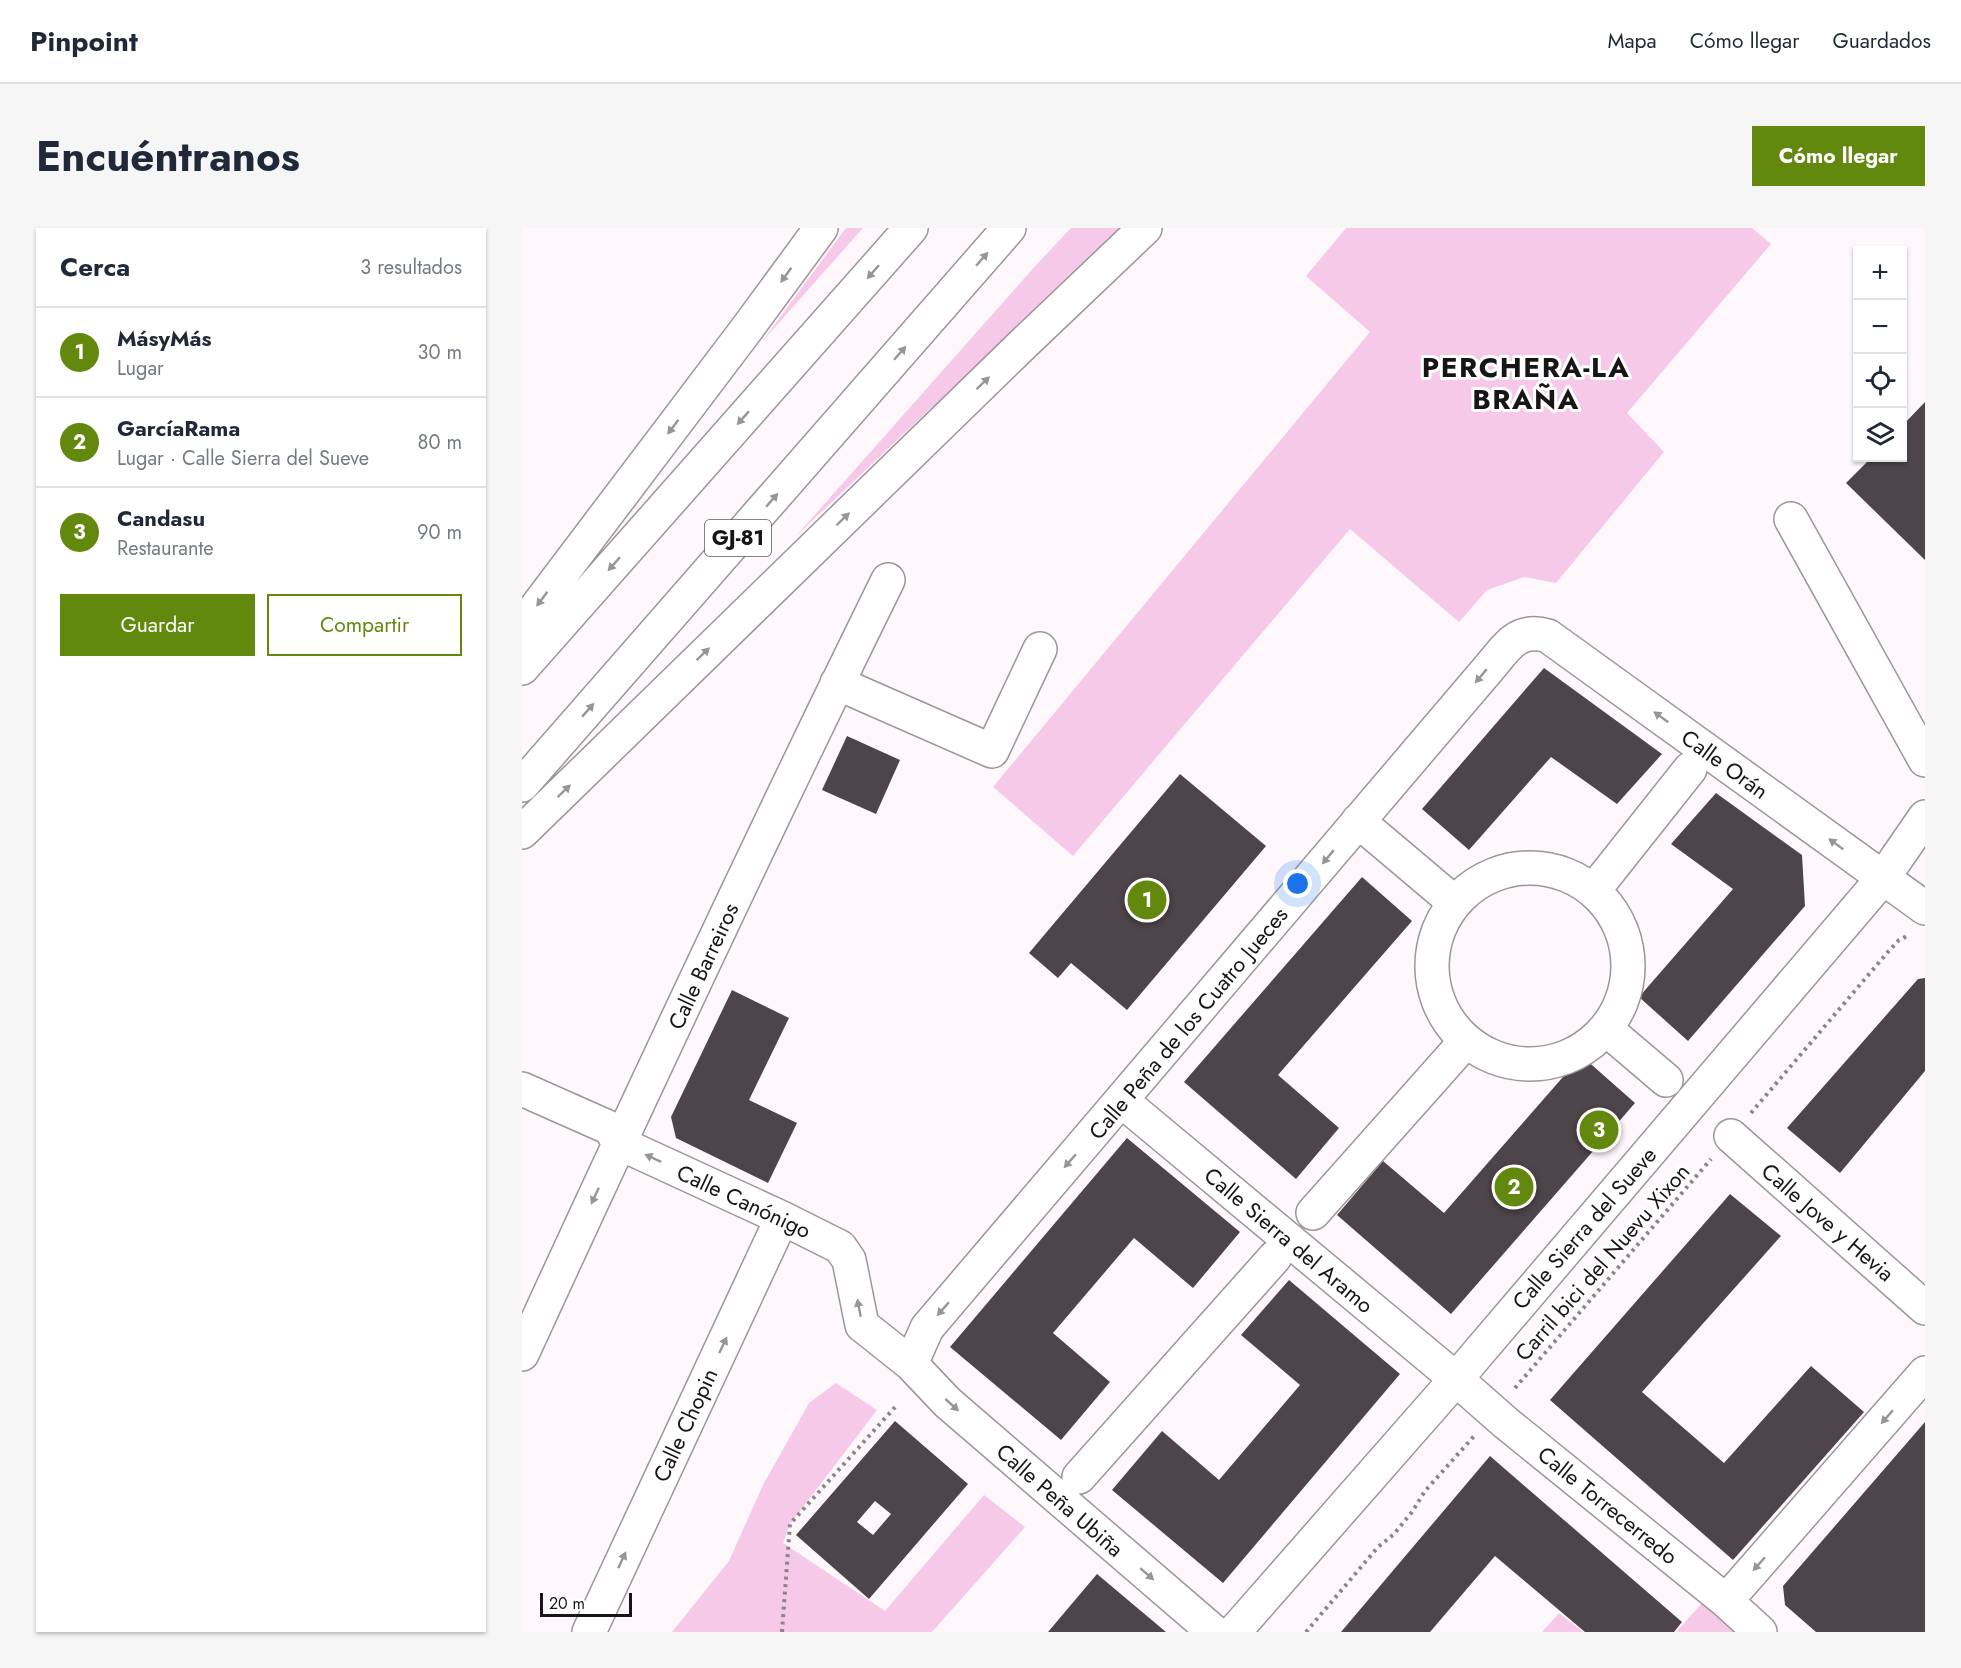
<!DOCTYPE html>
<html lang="es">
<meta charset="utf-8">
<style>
body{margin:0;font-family:Jost,sans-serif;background:#f6f6f7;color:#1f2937}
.controls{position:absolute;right:18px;top:18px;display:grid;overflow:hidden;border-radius:0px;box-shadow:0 2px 4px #0004}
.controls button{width:54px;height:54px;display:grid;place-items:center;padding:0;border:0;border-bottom:2px solid #e0e1e3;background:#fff;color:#1f2937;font:30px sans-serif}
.scale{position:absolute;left:18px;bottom:15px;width:92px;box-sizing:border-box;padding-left:6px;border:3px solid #181517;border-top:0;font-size:16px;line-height:21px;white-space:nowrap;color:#181517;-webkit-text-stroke:4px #fff;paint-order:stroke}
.you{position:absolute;left:776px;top:656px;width:21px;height:21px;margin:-15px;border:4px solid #fff;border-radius:50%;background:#1a73e8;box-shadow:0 0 0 9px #1a73e833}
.badge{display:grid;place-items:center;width:39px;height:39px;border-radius:50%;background:#62880e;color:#fff;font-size:20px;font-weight:700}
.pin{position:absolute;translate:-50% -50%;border:3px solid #fff;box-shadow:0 2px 6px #0006}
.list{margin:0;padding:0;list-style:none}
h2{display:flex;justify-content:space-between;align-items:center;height:78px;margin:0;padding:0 24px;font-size:26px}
h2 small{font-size:20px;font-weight:400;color:#747a83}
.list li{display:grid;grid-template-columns:39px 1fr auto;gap:18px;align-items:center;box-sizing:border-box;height:90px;padding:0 24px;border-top:2px solid #e0e1e3}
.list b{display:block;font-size:22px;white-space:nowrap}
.list p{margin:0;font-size:20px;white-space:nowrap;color:#747a83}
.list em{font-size:20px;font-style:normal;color:#747a83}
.actions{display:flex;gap:12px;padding:18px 24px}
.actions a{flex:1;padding:14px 0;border:2px solid #62880e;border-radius:0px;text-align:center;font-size:21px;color:#62880e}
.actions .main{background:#62880e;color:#fff}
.icon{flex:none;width:33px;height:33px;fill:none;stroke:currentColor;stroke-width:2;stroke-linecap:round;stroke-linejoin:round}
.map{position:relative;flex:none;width:1403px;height:1404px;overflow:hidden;border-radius:0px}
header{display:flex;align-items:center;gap:36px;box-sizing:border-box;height:84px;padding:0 30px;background:#fff;border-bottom:2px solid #e0e1e3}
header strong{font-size:28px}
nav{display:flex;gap:33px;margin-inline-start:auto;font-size:21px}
.intro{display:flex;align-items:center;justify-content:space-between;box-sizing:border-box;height:144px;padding:0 36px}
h1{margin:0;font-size:42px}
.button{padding:15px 27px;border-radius:0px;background:#62880e;color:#fff;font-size:21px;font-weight:700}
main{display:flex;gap:36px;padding:0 36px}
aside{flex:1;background:#fff;border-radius:0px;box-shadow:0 2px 4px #0004}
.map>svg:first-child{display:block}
.green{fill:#f6c9e8}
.building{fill:#4e454b;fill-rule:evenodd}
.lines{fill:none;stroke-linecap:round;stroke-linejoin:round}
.minor-casing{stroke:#9e949a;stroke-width:36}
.highway-casing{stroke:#9e949a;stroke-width:36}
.path{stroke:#8a8589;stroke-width:4;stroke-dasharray:3 4.5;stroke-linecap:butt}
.minor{stroke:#fff;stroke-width:33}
.highway{stroke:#fff;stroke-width:33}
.oneway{fill:#979697}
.labels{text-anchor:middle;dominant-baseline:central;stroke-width:6;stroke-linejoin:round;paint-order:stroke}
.shield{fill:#fff;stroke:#5d5b5d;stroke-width:1.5}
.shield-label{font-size:21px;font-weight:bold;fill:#181517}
.street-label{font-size:22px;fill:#181517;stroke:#fff}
.district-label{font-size:28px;font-weight:bold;letter-spacing:1.5px;fill:#181517;stroke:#fff}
</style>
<header>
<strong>Pinpoint</strong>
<nav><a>Mapa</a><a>Cómo llegar</a><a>Guardados</a></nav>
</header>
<div class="intro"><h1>Encuéntranos</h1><a class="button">Cómo llegar</a></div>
<main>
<aside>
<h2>Cerca<small>3 resultados</small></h2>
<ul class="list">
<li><span class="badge">1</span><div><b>MásyMás</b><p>Lugar</p></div><em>30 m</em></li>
<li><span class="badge">2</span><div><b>GarcíaRama</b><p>Lugar · Calle Sierra del Sueve</p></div><em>80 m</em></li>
<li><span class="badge">3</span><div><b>Candasu</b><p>Restaurante</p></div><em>90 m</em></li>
</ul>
<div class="actions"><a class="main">Guardar</a><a>Compartir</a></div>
</aside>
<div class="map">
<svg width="1403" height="1404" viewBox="0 0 1403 1404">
<rect width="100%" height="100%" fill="#fef7fc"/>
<!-- green -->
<path class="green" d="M324,0H341L239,115Z
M549,0H599L274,308L515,36Z
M824,0H1230L1249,16L1105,185L1142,224L1034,355L1002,349L965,362L937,394L828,301L551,628L471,559L848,104L784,48Z
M314,1155L355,1182L268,1296L261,1315L363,1383L462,1267L503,1299L410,1404H150L207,1333L241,1257L287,1175Z
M1191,1363L1223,1404H1154Z
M1037,1385L1061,1404H1020Z"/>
<!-- building -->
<path class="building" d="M1403,174V332L1324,255L1349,230H1380V198Z
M1022,440L1140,526L1095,576L1029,529L947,622L900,581Z
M325,508L378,532L354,586L300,562Z
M658,546L744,618L605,782L549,735L536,750L507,725Z
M1194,565L1280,627L1283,678L1166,813L1117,769L1211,661L1149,616Z
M840,649L890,693L756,847L817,900L774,951L662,854Z
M1403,750V843L1318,945L1265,900L1396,751Z
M210,762L267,790L227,872L275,895L246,955L154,910L149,889Z
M1062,830L1113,875L929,1086L815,987L861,933L922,985L1055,833Z
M605,910L718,1004L671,1060L612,1010L531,1105L588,1154L539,1212L428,1119Z
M1208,966L1259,1008L1120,1164L1202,1235L1289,1138L1342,1184L1211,1332L1028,1172Z
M767,1052L878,1146L701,1355L590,1262L640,1203L697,1252L778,1157L719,1107Z
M373,1193L446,1256L347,1371L274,1307ZM353,1273L369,1286L351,1307L335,1294Z
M1403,1194V1404H1294L1263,1377L1261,1358Z
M968,1228L1160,1394L1152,1404H1063L973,1328L908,1404H819Z
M575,1346L644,1404H526Z"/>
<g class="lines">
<!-- minor casing -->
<g class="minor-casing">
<path id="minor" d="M1269,291L1403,532
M315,455L470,523L518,421
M836,593L932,674
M910 738a98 98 0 1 1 196 0a98 98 0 1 1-196 0Z
M1072,662L1168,541
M1084,801L1144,852
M0,861L88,900L97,915L260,990L318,1019L327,1032L340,1097L389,1136L425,1174L692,1404
M600,873L934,1151L984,1195L1204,1373L1238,1404
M1209,908L1403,1080
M791,985L944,813
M0,1126C119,867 240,608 366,352
M389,1136L405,1100L967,440C985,419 995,399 1026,408L1403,680
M557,1249L753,1029
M1204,1373L1403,1145
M67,1404L260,990
M712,1404L934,1151L1361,650L1403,589"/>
</g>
<!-- highway casing -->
<g class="highway-casing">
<path id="highway" d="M0,398L224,102L299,0
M0,440L389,0
M0,557L487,0
M0,604L498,119L623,0"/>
</g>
<!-- path -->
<path class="path" d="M1229,885L1365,725L1377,712L1387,707
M993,1160L1189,931
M260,1404L268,1296L374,1178
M784,1404L856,1319L872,1306L890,1284L903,1263L953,1207"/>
<!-- minor -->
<use href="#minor" class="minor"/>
<!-- highway -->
<use href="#highway" class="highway"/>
</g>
<!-- one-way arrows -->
<defs><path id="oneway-solid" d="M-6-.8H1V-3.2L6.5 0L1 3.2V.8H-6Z" transform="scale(1.5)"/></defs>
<g class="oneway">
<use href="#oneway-solid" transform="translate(460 31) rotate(-49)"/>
<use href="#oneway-solid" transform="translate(351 44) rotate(131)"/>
<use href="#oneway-solid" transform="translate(264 47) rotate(126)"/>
<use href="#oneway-solid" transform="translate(378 125) rotate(-49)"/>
<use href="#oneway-solid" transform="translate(461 155) rotate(-44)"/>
<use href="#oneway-solid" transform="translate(221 190) rotate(131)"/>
<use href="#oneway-solid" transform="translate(151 199) rotate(127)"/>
<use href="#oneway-solid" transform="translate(250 272) rotate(-49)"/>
<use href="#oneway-solid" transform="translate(321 291) rotate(-44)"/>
<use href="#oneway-solid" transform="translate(92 336) rotate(131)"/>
<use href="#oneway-solid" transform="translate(20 371) rotate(127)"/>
<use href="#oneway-solid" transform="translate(181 426) rotate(-44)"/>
<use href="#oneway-solid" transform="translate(959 448) rotate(130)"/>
<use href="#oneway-solid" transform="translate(66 482) rotate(-49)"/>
<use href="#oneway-solid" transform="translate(1139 489) rotate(-144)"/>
<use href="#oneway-solid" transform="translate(42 563) rotate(-44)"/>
<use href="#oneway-solid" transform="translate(1314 616) rotate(-144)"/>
<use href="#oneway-solid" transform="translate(806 629) rotate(130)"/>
<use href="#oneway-solid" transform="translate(131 930) rotate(-155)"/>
<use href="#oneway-solid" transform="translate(548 933) rotate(131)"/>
<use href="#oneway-solid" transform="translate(73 968) rotate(115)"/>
<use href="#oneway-solid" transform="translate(337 1080) rotate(-101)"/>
<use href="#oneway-solid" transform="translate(421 1081) rotate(131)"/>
<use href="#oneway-solid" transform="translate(201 1117) rotate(-65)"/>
<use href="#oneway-solid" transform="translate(430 1177) rotate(42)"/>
<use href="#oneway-solid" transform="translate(1365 1189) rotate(131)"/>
<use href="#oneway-solid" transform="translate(100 1332) rotate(-65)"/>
<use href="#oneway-solid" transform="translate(1237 1336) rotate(132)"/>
<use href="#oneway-solid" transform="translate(625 1346) rotate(41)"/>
</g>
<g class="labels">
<!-- shield labels -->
<rect class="shield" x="183" y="292" width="66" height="36" rx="4.5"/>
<g class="shield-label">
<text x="216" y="310">GJ-81</text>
</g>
<!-- street labels -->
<g class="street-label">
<text transform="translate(1203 536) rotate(36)">Calle Orán</text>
<text transform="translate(181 738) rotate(-65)">Calle Barreiros</text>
<text transform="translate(666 795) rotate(-50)">Calle Peña de los Cuatro Jueces</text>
<text transform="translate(222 973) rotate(25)">Calle Canónigo</text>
<text transform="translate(1306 994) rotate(41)">Calle Jove y Hevia</text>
<text transform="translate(1062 1000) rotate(-49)">Calle Sierra del Sueve</text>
<text transform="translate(767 1012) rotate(40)">Calle Sierra del Aramo</text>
<text transform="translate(1080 1034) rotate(-49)">Carril bici del Nuevu Xixon</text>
<text transform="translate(163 1197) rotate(-65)">Calle Chopin</text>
<text transform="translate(538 1272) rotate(41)">Calle Peña Ubiña</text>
<text transform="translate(1086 1277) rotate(39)">Calle Torrecerredo</text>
</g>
<!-- district labels -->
<g class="district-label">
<text x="1004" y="139">PERCHERA-LA<tspan x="1004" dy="32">BRAÑA</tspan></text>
</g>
</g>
</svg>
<div class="controls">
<button>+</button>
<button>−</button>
<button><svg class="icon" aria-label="locate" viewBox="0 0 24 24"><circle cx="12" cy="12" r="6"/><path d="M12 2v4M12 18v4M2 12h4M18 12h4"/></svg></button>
<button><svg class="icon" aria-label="layers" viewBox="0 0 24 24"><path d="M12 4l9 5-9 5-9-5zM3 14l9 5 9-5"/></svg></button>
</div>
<div class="scale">20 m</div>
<div class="you"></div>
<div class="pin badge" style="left:625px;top:672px">1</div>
<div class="pin badge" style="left:992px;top:959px">2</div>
<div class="pin badge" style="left:1077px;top:902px">3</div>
</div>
</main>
